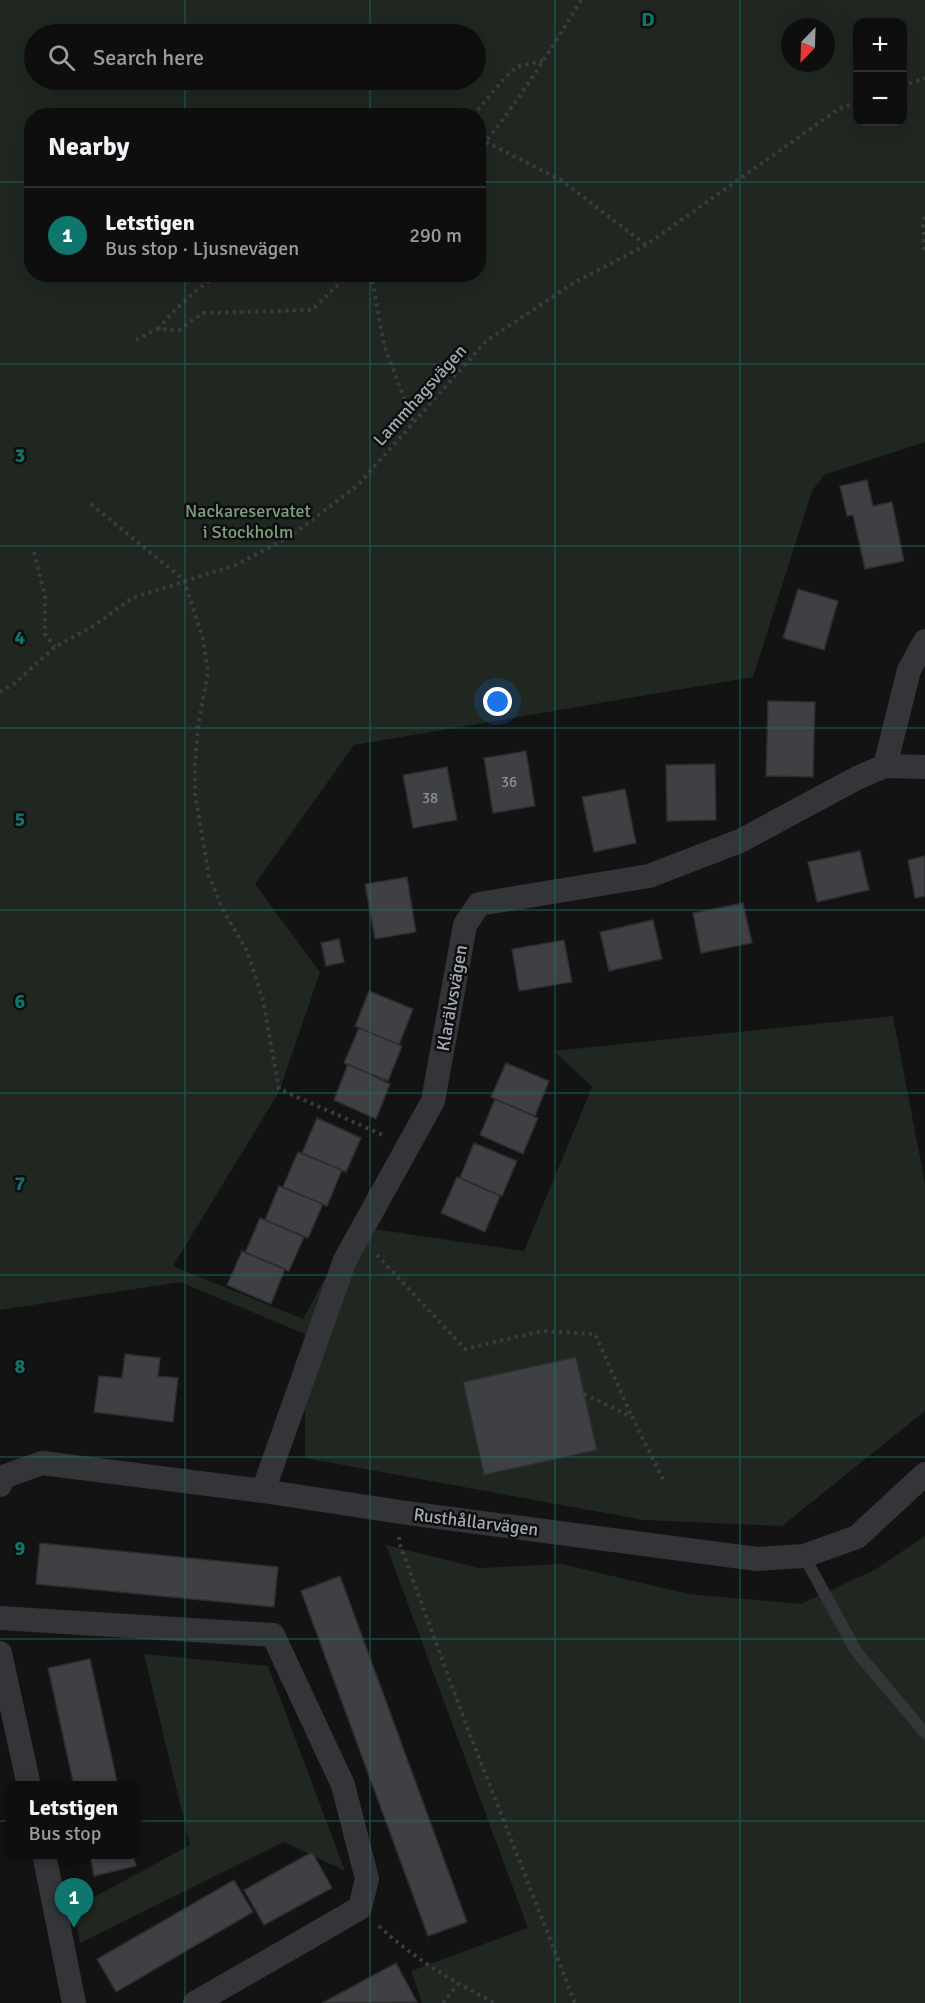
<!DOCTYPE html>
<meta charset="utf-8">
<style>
body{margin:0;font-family:Signika,sans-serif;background:#1c1c1d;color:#f1f3f6}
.controls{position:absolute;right:18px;top:18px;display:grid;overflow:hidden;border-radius:12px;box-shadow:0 6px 24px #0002}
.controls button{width:54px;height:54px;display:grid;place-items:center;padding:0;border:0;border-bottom:2px solid #2e2e2f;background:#0e0e0f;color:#f1f3f6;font:30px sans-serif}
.compass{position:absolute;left:781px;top:18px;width:54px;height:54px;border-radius:50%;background:#0e0e0f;box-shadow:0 6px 24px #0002;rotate:203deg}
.you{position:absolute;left:498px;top:702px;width:21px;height:21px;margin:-15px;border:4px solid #fff;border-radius:50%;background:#1a73e8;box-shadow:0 0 0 9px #1a73e833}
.badge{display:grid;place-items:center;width:39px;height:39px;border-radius:50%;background:#0f766e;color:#fff;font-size:20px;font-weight:700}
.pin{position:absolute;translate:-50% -50px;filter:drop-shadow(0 2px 3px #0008)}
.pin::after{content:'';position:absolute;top:32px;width:21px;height:18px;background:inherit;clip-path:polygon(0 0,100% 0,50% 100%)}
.popup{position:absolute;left:6px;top:1781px;width:135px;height:78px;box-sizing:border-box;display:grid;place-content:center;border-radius:12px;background:#0e0e0f;filter:drop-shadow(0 2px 4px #0005);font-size:20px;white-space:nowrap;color:#9b9c9e}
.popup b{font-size:22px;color:#f1f3f6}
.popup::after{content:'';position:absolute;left:50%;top:100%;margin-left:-12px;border:12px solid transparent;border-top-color:#0e0e0f}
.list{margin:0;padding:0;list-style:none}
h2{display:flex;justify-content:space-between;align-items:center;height:78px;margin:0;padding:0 24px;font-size:26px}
h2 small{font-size:20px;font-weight:400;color:#9b9c9e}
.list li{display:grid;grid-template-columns:39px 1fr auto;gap:18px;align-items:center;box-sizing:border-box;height:96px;padding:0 24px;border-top:2px solid #2e2e2f}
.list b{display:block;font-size:22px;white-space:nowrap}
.list p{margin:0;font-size:20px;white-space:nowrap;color:#9b9c9e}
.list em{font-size:20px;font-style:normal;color:#9b9c9e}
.icon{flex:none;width:33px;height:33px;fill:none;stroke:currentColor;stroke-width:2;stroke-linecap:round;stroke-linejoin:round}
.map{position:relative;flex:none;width:925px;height:2003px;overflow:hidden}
.search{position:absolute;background:#0e0e0f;box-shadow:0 6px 24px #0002;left:24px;top:24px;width:462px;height:66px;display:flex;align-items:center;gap:15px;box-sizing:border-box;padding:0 21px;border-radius:33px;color:#9b9c9e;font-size:22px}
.panel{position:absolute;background:#0e0e0f;box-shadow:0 6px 24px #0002;left:24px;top:108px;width:462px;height:174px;border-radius:24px}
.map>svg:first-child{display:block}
.green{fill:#1f2720;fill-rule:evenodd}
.building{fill:#3f4044;stroke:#2d2d30;stroke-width:1.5}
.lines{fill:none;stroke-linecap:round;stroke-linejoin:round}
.path{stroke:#3a3c40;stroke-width:4;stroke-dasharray:3 4.5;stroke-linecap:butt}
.lane{stroke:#343539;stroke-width:12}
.street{stroke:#343539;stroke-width:24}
.grid{fill:none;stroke:#0f766e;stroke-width:1.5;stroke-opacity:0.55}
.labels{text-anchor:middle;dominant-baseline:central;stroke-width:5;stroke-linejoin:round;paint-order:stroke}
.number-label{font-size:15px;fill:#8b9099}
.street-label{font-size:18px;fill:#a4aab5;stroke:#0e0e0f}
.park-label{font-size:18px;fill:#7ca07c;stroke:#0e0e0f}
.grid-label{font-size:20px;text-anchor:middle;font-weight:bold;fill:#0f766e;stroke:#0e0e0f;stroke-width:5;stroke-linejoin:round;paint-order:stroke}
</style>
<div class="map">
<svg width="925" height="2003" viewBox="0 0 925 2003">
<rect width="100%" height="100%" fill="#131314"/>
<!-- green -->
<path class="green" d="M0,0H925V442L824,475L812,491L753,677L354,745L255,884L320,972L279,1092L173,1266L303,1319L353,1226L524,1251L592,1087L554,1051L893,1016L925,1184V1411L782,1526L644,1520L305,1458V1334L180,1282L0,1310ZM858,22H902V122H858ZM790,27H826V63H790ZM34,34H476V80H34ZM32,116H478V274H32Z
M925,1536V2003H422L411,1971L528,1928L386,1545L479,1568L561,1564L689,1594L801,1604L876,1569Z
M144,1654L268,1666L345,1871L284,1842L80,1943L74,1908L190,1845Z"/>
<!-- building -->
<path class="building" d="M867,480L873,506L892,502L904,561L865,569L853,515L847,516L840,486Z
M798,589L838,601L824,650L783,638Z
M768,701L815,702L813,777L766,776Z
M526,751L535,806L493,813L484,758Z
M715,764L716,820L667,821L666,765Z
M447,767L457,820L413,828L403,775Z
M625,789L636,843L594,852L582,797Z
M860,851L869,890L817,902L808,862Z
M925,856V896L915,898L908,860Z
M407,877L416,932L375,939L365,884Z
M743,903L752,943L701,953L693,913Z
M653,920L662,959L609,971L600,932Z
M339,939L344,962L326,966L321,943Z
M564,940L572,982L519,991L512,949Z
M369,991L413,1009L399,1045L355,1026Z
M359,1028L402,1046L388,1081L344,1063Z
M506,1063L549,1081L535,1116L491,1097Z
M348,1064L390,1084L376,1119L334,1100Z
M495,1099L538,1118L523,1154L480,1135Z
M317,1118L361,1138L346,1172L302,1153Z
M474,1143L517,1161L502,1196L460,1178Z
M298,1152L342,1170L327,1206L283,1187Z
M457,1177L500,1196L485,1232L441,1213Z
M279,1186L323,1204L308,1238L265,1220Z
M260,1218L304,1237L289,1271L245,1253Z
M242,1251L285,1269L271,1304L227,1285Z
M125,1354L160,1358L158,1376L178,1378L173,1422L94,1412L99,1376L122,1378Z
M576,1357L597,1450L484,1475L463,1382Z
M40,1543L278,1567L274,1607L36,1584Z
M340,1576L467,1922L428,1936L301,1591Z
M90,1659L118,1786H74L48,1668Z
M312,1852L332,1888L264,1925L244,1890Z
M90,1854H133L136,1866L94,1876Z
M234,1880L253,1912L116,1992L97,1959Z
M396,1963L417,2002L322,2003Z"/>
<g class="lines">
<!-- path -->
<path class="path" d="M902,86L925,78
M473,116L501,82L516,67L545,60
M486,142L561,180L646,245
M478,151C517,104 549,53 581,0
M925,217L923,226L925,253
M371,274L384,345L413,421
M158,329C175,308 196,291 217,274
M136,340L157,329L179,330L203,313L312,310L349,274
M91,504L184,580L203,639L208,671L198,727L195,764V794L209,876L222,908L247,951L263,1000L279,1089L385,1136
M34,552L45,596V634L55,647
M0,692L15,683L55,647L95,625L132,598L236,565L291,536L358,485L486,341L575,282L646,245L840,108L858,102
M377,1255L465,1349L542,1331L595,1334L632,1417
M584,1394L632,1417L665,1483
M399,1537V1542L467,1727L575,2003
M379,1926C414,1959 452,1981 495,2003
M443,2003L458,1984"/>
<!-- lane -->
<path class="lane" d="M804,1556L856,1651L925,1733"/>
<!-- street -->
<path class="street" d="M885,766L909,670L925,641
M0,1485L3,1477L42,1463L263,1491L400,1512L757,1559L804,1556L857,1537L925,1474
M263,1491L345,1260L433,1101L465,925L479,904L649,876L740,841L857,778L885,766L925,767
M0,1618L273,1635L343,1785L367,1879L360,1908L195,2003
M0,1653L29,1786
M44,1854L74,2003"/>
</g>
<!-- grid -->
<path class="grid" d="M185,0V34M370,0V34M555,0V2003M740,0V2003M185,80V116M370,80V116M0,182H32M478,182H925M185,274V2003M370,274V2003M0,364H925M0,546H925M0,728H925M0,910H925M0,1093H925M0,1275H925M0,1457H925M0,1639H925M0,1821H925"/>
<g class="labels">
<!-- number labels -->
<g class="number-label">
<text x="509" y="782">36</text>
<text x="430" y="798">38</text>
</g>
<!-- street labels -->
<g class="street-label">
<text transform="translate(420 395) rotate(-48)">Lammhagsvägen</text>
<text transform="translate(452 998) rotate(-80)">Klarälvsvägen</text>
<text transform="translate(476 1522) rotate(7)">Rusthållarvägen</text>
</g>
<!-- park labels -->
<g class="park-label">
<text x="248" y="511">Nackareservatet<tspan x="248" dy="21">i Stockholm</tspan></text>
</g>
</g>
<g class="grid-label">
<text x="648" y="26">D</text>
<text x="20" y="462">3</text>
<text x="20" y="644">4</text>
<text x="20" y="826">5</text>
<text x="20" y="1008">6</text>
<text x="20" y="1190">7</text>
<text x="20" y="1373">8</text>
<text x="20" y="1555">9</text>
</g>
</svg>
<div class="controls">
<button>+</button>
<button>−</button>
</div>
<svg class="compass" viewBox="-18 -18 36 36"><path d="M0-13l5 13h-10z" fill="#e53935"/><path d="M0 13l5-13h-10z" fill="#9b9c9e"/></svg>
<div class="you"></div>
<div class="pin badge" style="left:74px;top:1928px">1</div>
<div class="popup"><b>Letstigen</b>Bus stop</div>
<div class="search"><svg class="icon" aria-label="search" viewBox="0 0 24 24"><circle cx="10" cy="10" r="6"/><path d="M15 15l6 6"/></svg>Search here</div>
<section class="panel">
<h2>Nearby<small></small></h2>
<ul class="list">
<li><span class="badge">1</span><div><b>Letstigen</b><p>Bus stop · Ljusnevägen</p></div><em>290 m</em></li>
</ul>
</section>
</div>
